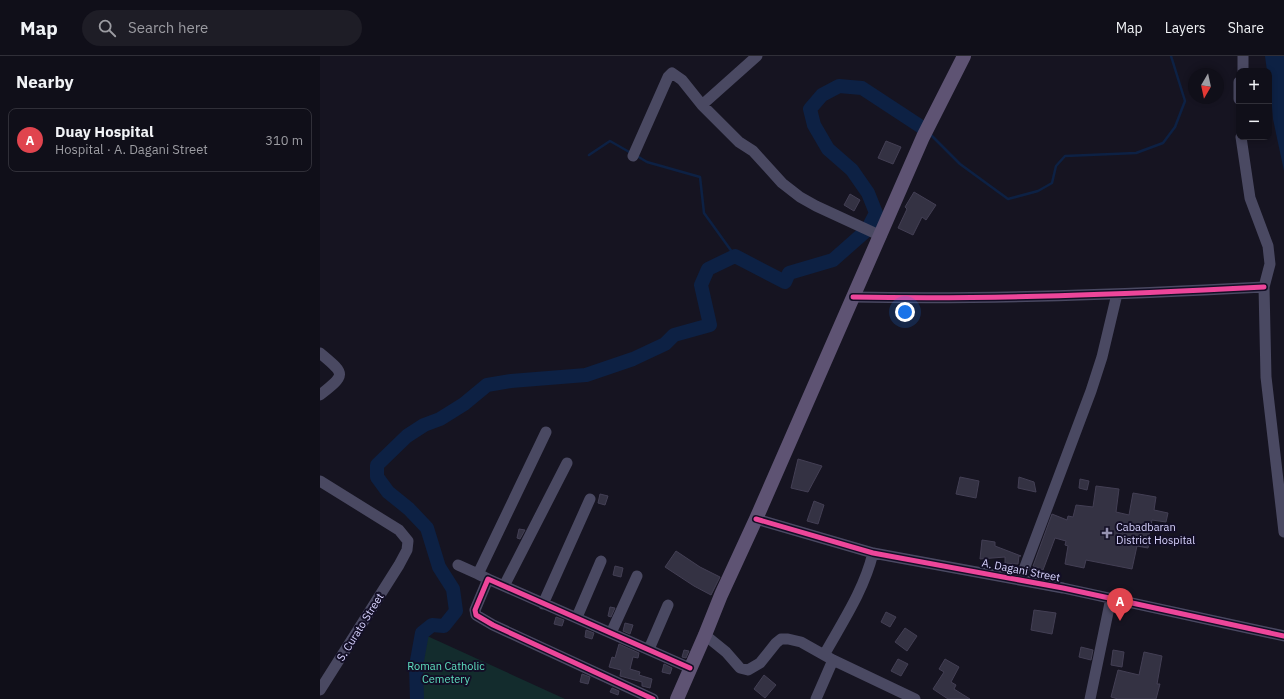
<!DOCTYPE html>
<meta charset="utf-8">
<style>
body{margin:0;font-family:"IBM Plex Sans",sans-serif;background:#1e1d26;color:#f1f3f6}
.controls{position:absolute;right:12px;top:12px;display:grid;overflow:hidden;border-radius:8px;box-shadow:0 2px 6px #0003}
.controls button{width:36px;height:36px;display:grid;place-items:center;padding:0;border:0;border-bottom:1px solid #302f38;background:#100f19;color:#f1f3f6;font:20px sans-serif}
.compass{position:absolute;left:868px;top:12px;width:36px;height:36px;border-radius:50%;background:#100f19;box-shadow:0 2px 6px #0003;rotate:189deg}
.you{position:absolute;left:585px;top:256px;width:14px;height:14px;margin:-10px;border:3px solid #fff;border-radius:50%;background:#1a73e8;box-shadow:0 0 0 6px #1a73e833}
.badge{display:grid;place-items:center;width:26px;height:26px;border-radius:50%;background:#9591b1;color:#fff;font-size:13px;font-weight:700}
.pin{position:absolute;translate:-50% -33px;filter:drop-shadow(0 1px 2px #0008)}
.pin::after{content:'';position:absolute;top:21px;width:14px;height:12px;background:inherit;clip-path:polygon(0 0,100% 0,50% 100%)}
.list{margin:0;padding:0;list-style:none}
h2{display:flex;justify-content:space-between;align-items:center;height:52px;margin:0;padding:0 16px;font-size:17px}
h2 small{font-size:13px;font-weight:400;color:#9c9ca2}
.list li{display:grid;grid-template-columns:26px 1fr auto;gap:12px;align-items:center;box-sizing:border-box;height:64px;margin:0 8px 8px;padding:0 8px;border:1px solid #302f38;border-radius:8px}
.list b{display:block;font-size:15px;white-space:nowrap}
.list p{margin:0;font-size:13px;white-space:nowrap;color:#9c9ca2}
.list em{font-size:13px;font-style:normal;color:#9c9ca2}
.icon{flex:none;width:22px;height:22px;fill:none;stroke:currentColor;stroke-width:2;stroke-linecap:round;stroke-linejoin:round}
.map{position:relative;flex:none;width:964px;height:643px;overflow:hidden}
header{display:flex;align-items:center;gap:24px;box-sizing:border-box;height:56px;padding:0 20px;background:#100f19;border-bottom:1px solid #302f38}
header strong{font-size:19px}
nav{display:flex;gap:22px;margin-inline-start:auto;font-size:14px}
.search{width:280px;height:36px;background:#1e1d26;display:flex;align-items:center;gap:10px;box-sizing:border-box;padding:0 14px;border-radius:22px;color:#9c9ca2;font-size:15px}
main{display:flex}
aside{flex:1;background:#100f19}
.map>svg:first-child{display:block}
.green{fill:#132c2d}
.water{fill:#0d2144}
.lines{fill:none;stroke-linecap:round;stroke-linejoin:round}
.stream{stroke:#0d2144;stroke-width:2.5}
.river{stroke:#0d2144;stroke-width:14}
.building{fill:#343243;stroke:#433f54}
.minor{stroke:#4a4962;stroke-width:11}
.major{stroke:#5e5373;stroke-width:14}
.cycleway-casing{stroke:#130f26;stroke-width:8}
.cycleway{stroke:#ed469a;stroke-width:5}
.poi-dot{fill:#9591b1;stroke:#130f26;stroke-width:1.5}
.labels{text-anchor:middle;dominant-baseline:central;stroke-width:4;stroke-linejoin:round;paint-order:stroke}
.poi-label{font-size:11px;fill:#d9d4ff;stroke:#130f26;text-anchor:start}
.street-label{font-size:11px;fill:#d9d4ff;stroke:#130f26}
.park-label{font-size:11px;fill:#5fe0c0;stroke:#130f26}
</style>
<header>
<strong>Map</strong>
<div class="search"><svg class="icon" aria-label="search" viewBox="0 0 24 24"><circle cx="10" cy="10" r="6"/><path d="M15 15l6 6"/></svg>Search here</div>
<nav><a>Map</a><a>Layers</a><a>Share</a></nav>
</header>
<main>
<aside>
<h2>Nearby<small></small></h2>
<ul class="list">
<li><span class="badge" style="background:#e0444e">A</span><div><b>Duay Hospital</b><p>Hospital · A. Dagani Street</p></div><em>310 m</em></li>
</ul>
</aside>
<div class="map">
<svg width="964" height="643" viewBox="0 0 964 643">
<rect width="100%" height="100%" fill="#161421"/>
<!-- green -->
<path class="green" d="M105,579L245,643H101L97,609Z"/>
<!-- water -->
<path class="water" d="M945,0H964V115L953,63L949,15H947Z"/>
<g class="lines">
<!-- stream -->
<path class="stream" d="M609,77L640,108L688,143L718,135L732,127L736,110L745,100L816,97L843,87L855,71L865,45L851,0
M269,99L290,85L311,97
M317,100L327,106L380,121L384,157L415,200"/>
<!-- river -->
<path class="river" d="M97,643L96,610L102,577L112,569L124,570L136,555L133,533L119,511L107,472L89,453L68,436L57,421V409L87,380L104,369L120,363L144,348L167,329L191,325L266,319L313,303L345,288L354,279L390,269L381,229L388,213L415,200L465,226L469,217L513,204L547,174L556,157L548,137L532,114L508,93L494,69L490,53L502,39L519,30L542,32L606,74"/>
</g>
<!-- building -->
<path class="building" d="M566,85L581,91L573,108L558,102Z
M594,136L616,149L606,164L602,161L593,179L578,172L587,153L585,151Z
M530,138L540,144L534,155L524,149Z
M478,403L502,410L488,436L471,432Z
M640,421L659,425L656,442L636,438Z
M699,421L714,426L716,436L698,432Z
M760,423L769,425L767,434L759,432Z
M776,430L799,433L796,456L809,459L813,437L836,441L834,454L848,457L846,466L832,464L828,483L830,484L828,492L817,490L812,513L766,504L764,512L745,508L748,490L745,489L746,485L735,482L723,514L713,510L732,458L747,464L748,460L753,461L756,449L773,451Z
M280,438L288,440L285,449L278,447Z
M494,445L504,449L498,468L487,465Z
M199,473L205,474L200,483L197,482Z
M662,484L675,486V490L701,500H699L698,508L685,507V501L660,503Z
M356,495L380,511L400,521L391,539L374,530L345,511Z
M295,510L303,512L301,521L293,519Z
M290,551L295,552L291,561L288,560Z
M714,554L736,557L732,578L711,574Z
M566,556L576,561L570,571L561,566Z
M236,561L244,564L242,570L234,568Z
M305,567L313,569L310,578L303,575Z
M585,572L597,580L587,595L575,586Z
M266,574L274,577L272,583L265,581Z
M299,588L319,597L318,602L313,601L310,613L320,616L319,619L332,623L330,632L322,630V626L300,620L301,614L289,611L292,601L295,602Z
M761,591L773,594L771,604L759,601Z
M364,594L369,595L366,602L362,601Z
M793,594L804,596L802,611L791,609Z
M824,596L842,600L837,628H840L836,643H798L791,641L798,614L819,619Z
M578,603L588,608L581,620L571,615Z
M625,603L639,611L631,626L636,629L634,633L650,643H628L613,633L624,616L619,613Z
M344,608L352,612L350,618L342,616Z
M262,618L270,621L268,628L260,626Z
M444,619L456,629L445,642L434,633Z
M292,632L299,635L298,639L290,636Z"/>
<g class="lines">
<!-- minor -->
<path class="minor" d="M923,15V0
M919,26V43
M382,49L437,0
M921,81L930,142L948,190L950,208L944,231L946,321L964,476
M313,100L348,21L352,17L362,24L382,49L419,86L433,95L462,127L480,141L496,150L561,180
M533,241C670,244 807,238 944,231
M0,297C25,318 27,318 0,339
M0,425L79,474L88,485L87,494L79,509L0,634
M436,463L553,497L743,532L964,580
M138,509L158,518
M168,523L158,518L226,376
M700,524L771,335L782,301L797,238
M184,530L247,407
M223,548L270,443
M257,561L281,505
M291,577L317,520
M385,579L406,596L420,612L428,614L440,607L456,587L461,583H468L481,586L513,604L595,643
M329,593L348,549
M504,599C523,565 544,534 553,497
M333,643L173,569L156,559L155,554L168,523L370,612
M496,643L513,604
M770,643L791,542"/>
<!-- major -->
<path class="major" d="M357,643L385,579L401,539L436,463L603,81L644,0"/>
<!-- cycleway casing -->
<g class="cycleway-casing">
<path id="cycleway" d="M533,241C670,244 807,238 944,231
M436,463L553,497L743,532L964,580
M333,643L173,569L156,559L155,554L168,523L370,612"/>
</g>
<!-- cycleway -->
<use href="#cycleway" class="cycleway"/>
</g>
<!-- markers -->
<path class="poi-dot" d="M785 471h4v4h4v4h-4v4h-4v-4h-4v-4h4z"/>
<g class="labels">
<!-- poi labels -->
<g class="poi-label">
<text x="796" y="471">Cabadbaran<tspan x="796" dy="13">District Hospital</tspan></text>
</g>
<!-- street labels -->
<g class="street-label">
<text transform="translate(701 514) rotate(11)">A. Dagani Street</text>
<text transform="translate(40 571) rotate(-58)">S. Curato Street</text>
</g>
<!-- park labels -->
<g class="park-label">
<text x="126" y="610">Roman Catholic<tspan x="126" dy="13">Cemetery</tspan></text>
</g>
</g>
</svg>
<div class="controls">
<button>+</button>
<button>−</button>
</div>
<svg class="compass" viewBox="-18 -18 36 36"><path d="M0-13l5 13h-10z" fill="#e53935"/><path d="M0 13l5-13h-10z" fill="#9c9ca2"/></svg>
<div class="you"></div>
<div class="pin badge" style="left:800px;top:565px;background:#e0444e">A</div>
</div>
</main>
